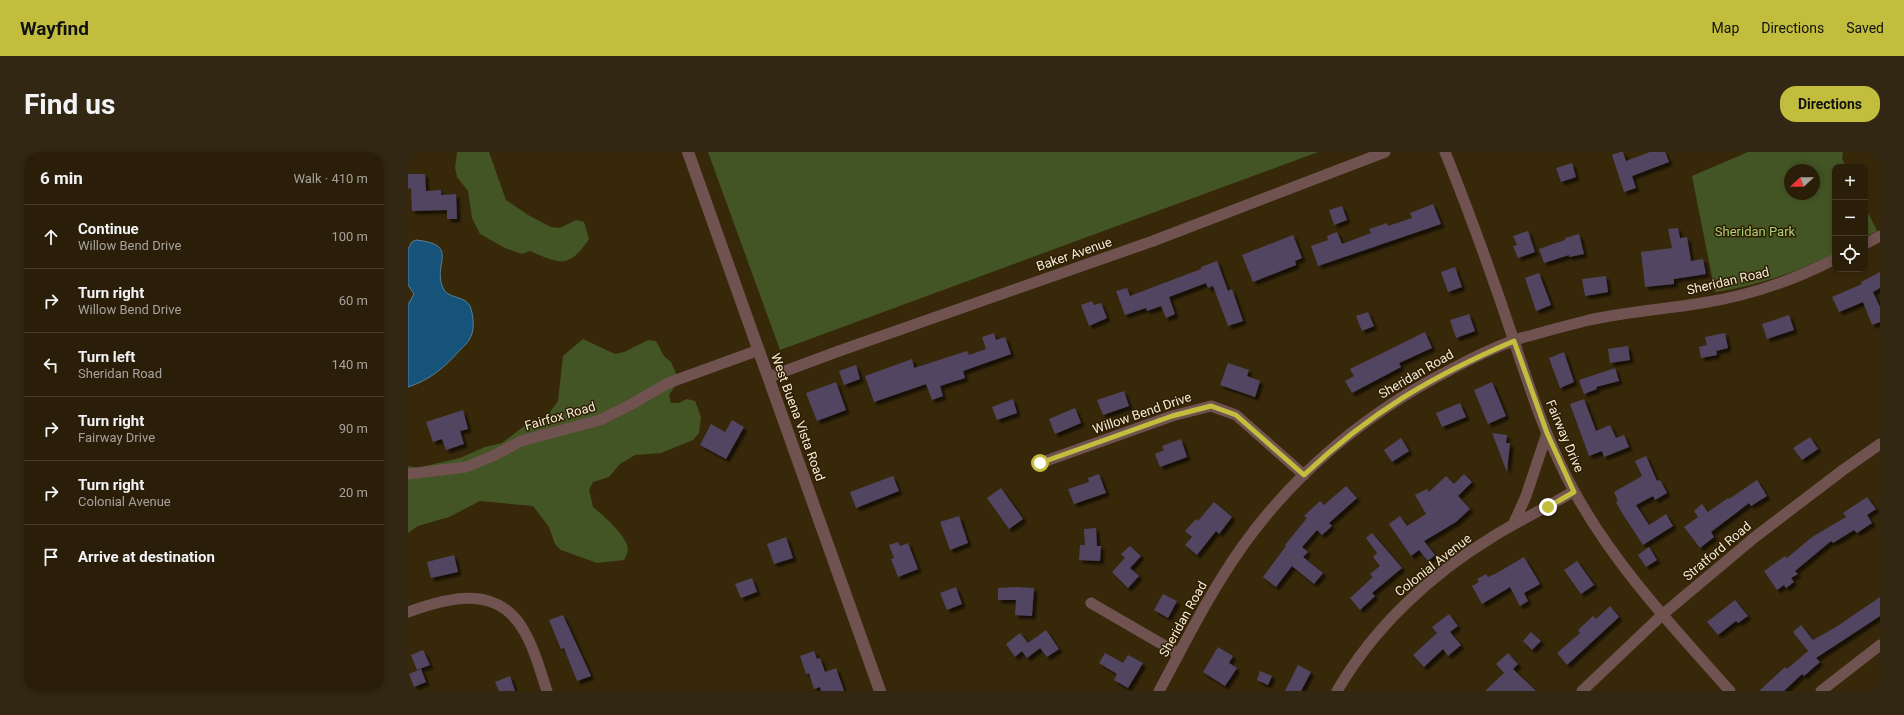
<!DOCTYPE html>
<meta charset="utf-8">
<style>
body{margin:0;font-family:Roboto,sans-serif;background:#322712;color:#f1f3f6}
.controls{position:absolute;right:12px;top:12px;display:grid;overflow:hidden;border-radius:8px;box-shadow:0 2px 6px #0003}
.controls button{width:36px;height:36px;display:grid;place-items:center;padding:0;border:0;border-bottom:1px solid #463c29;background:#2a1e08;color:#f1f3f6;font:20px sans-serif}
.compass{position:absolute;left:1376px;top:12px;width:36px;height:36px;border-radius:50%;background:#2a1e08;box-shadow:0 2px 6px #0003;rotate:249deg}
.stop{position:absolute;width:12px;height:12px;margin:-9px;border:3px solid #c3bd3e;border-radius:50%;background:#fff}
.stop.end{background:#c3bd3e;border-color:#fff;box-shadow:0 1px 4px #0008}
.list{margin:0;padding:0;list-style:none}
h2{display:flex;justify-content:space-between;align-items:center;height:52px;margin:0;padding:0 16px;font-size:17px}
h2 small{font-size:13px;font-weight:400;color:#a5a29c}
.list li{display:grid;grid-template-columns:26px 1fr auto;gap:12px;align-items:center;box-sizing:border-box;height:64px;padding:0 16px;border-top:1px solid #463c29}
.list b{display:block;font-size:15px;white-space:nowrap}
.list p{margin:0;font-size:13px;white-space:nowrap;color:#a5a29c}
.list em{font-size:13px;font-style:normal;color:#a5a29c}
.icon{flex:none;width:22px;height:22px;fill:none;stroke:currentColor;stroke-width:2;stroke-linecap:round;stroke-linejoin:round}
.map{position:relative;flex:none;width:1472px;height:539px;overflow:hidden;border-radius:16px}
header{display:flex;align-items:center;gap:24px;box-sizing:border-box;height:56px;padding:0 20px;background:#c3bd3e;color:#111}
header strong{font-size:19px}
nav{display:flex;gap:22px;margin-inline-start:auto;font-size:14px}
.intro{display:flex;align-items:center;justify-content:space-between;box-sizing:border-box;height:96px;padding:0 24px}
h1{margin:0;font-size:28px}
.button{padding:10px 18px;border-radius:16px;background:#c3bd3e;color:#111;font-size:14px;font-weight:700}
main{display:flex;gap:24px;padding:0 24px}
aside{flex:1;background:#2a1e08;border-radius:16px;box-shadow:0 2px 6px #0003}
.map>svg:first-child{display:block}
.green{fill:#435524;fill-rule:evenodd}
.water{fill:#15537a;stroke:#588096}
.building{fill:#514562;filter:url(#shadow)}
.lines{fill:none;stroke-linecap:round;stroke-linejoin:round}
.minor{stroke:#705351;stroke-width:11}
.tertiary{stroke:#705351;stroke-width:12}
.route{stroke:#c3bd3e;stroke-width:5}
.labels{text-anchor:middle;dominant-baseline:central;stroke-width:3;stroke-linejoin:round;paint-order:stroke}
.park-label{font-size:13px;fill:#aed07a;stroke:#2d1e01}
.street-label{font-size:13px;fill:#f4ead9;stroke:#2d1e01}
</style>
<header>
<strong>Wayfind</strong>
<nav><a>Map</a><a>Directions</a><a>Saved</a></nav>
</header>
<div class="intro"><h1>Find us</h1><a class="button">Directions</a></div>
<main>
<aside>
<h2>6 min<small>Walk · 410 m</small></h2>
<ul class="list">
<li><svg class="icon" aria-label="ahead" viewBox="0 0 24 24"><path d="M12 20V5M6 11l6-6 6 6"/></svg><div><b>Continue</b><p>Willow Bend Drive</p></div><em>100 m</em></li>
<li><svg class="icon" aria-label="right" viewBox="0 0 24 24"><path d="M7 20v-9h11M14 6l5 5-5 5"/></svg><div><b>Turn right</b><p>Willow Bend Drive</p></div><em>60 m</em></li>
<li><svg class="icon" aria-label="left" viewBox="0 0 24 24"><path d="M17 20v-9H6M10 6l-5 5 5 5"/></svg><div><b>Turn left</b><p>Sheridan Road</p></div><em>140 m</em></li>
<li><svg class="icon" aria-label="right" viewBox="0 0 24 24"><path d="M7 20v-9h11M14 6l5 5-5 5"/></svg><div><b>Turn right</b><p>Fairway Drive</p></div><em>90 m</em></li>
<li><svg class="icon" aria-label="right" viewBox="0 0 24 24"><path d="M7 20v-9h11M14 6l5 5-5 5"/></svg><div><b>Turn right</b><p>Colonial Avenue</p></div><em>20 m</em></li>
<li><svg class="icon" aria-label="arrive" viewBox="0 0 24 24"><path d="M6 21V4h12l-3 4 3 4H6"/></svg><div><b>Arrive at destination</b></div></li>
</ul>
</aside>
<div class="map">
<svg width="1472" height="539" viewBox="0 0 1472 539">
<defs>
<filter id="shadow"><feDropShadow dx="3.5" dy="3.5" stdDeviation="1" flood-color="#0009"/></filter>
</defs>
<rect width="100%" height="100%" fill="#38280a"/>
<!-- green -->
<path class="green" d="M49,0H81L98,48L120,63L143,75L152,76L168,68L176,70L181,87C161,117 152,112 122,99L114,102L97,96L72,82L64,66L60,39L49,25L47,16Z
M300,0H910L372,198Z
M1340,0H1435L1434,6L1438,15H1427V101C1389,120 1349,134 1307,140L1284,24ZM1382,18H1406V42H1382Z
M1457,54L1469,79L1457,85Z
M175,187L207,202L216,200L240,188L248,189L256,204L263,210L271,228L261,243L263,251H271L279,247L287,249L293,265L291,281L285,288L253,301L227,303L212,312L201,325L185,330L181,338L185,355C194,362 216,382 219,393C221,399 219,403 216,408L189,411L153,398L147,392L141,375L125,354L72,349L41,365L10,374L0,381V314L9,316L52,306L77,295L94,291L115,275L139,264L150,249L155,204Z"/>
<!-- water -->
<path class="water" d="M8,88C53,93 24,111 35,136C39,147 56,143 62,154C65,162 67,176 63,184C61,190 56,194 52,198C37,215 22,228 0,235V153L6,142L0,133V97L4,90Z"/>
<!-- building -->
<path class="building" d="M1212,0H1215L1218,9L1242,0H1257L1261,10L1224,24L1228,36L1216,40L1204,3Z
M1164,11L1168,25L1153,30L1148,16Z
M0,22H17L18,39L33,38V43L48,42L49,67H39V58L4,59L3,36L0,37Z
M1025,52L1033,72L910,114L903,94L920,88L919,84L929,80L934,92L963,81L961,77L979,71L980,74L1004,66L1002,61Z
M934,54L939,68L926,73L921,58Z
M1270,76L1272,86L1279,85L1283,109L1295,107L1298,122L1266,127V132L1237,135L1233,100L1264,96L1260,77Z
M1120,79L1127,100L1110,106L1105,94L1109,93L1105,84Z
M1171,82L1176,102L1161,105V103L1136,111L1131,97L1157,88V86Z
M885,83L894,106L887,109L888,113L845,130L834,103Z
M809,109L820,139L824,137L835,169L820,174L805,134L800,136L798,131L761,145L767,162L758,166L753,154L739,159L738,156L717,163L708,139L719,136L722,144L793,117V115Z
M1047,115L1054,135L1040,140L1033,120Z
M1472,120V136L1465,140L1472,155V170L1464,173L1455,150L1431,160L1424,145L1454,132L1453,130Z
M1131,121L1143,153L1128,159L1117,126Z
M1198,124L1200,140L1177,144L1174,127Z
M684,149L686,153L693,151L699,166L681,174L673,153Z
M960,160L966,174L954,179L948,164Z
M1061,162L1067,179L1048,186L1042,168Z
M1381,163L1386,178L1359,187L1354,172Z
M1017,180L1024,196L991,211L993,215L944,241L937,229L946,224L942,217Z
M586,181L588,188L597,185L603,202L555,219L557,226L532,234L535,244L524,248L518,232L466,250L457,224L504,207L506,216L559,199L561,203L578,197L574,185Z
M1317,181L1320,196L1308,199L1309,203L1293,206L1291,195L1299,193L1297,185Z
M1220,194L1222,208L1202,211L1200,197Z
M1156,200L1166,230L1152,236L1141,206Z
M820,211L841,218L839,224L852,229L847,245L812,233Z
M448,213L452,227L436,233L431,219Z
M1207,216L1211,229L1188,235L1189,237L1176,242L1171,228Z
M428,230L438,258L409,269L398,241Z
M1084,230L1098,264L1080,272L1066,238Z
M716,239L721,254L695,263L689,248Z
M605,247L609,261L589,268L584,255Z
M1176,247L1188,279L1202,273L1208,286L1216,283L1221,295L1196,305L1194,299L1181,304L1162,252Z
M1052,251L1058,265L1034,275L1028,261Z
M667,256L673,271L647,282L641,267Z
M55,258L60,277L52,279L56,292L38,298L34,287L25,290L18,270Z
M324,268L336,275L318,307L292,293L303,272L317,280Z
M1084,281L1099,283L1098,291H1102L1099,320Z
M1402,285L1410,297L1394,308L1385,296Z
M993,286L1001,299L984,310L976,298Z
M773,287L779,305L752,315L747,302L756,298L754,294Z
M1238,304L1249,329L1252,328L1259,341L1247,348L1245,344L1228,353L1241,373L1258,362L1265,374L1235,393L1214,361L1208,350L1210,349L1206,340L1234,324L1227,309Z
M691,322L698,341L666,352L660,337L681,330L680,326Z
M1056,322L1064,330L1050,344L1062,357L1048,370L1016,389L1027,403L1020,409L1011,398L1003,404L981,372L992,364L999,374L1018,362L1007,343L1019,337L1021,340L1038,324L1046,332Z
M485,324L491,339L448,356L442,340Z
M1349,328L1359,344L1343,354L1341,351L1303,380L1306,385L1292,396L1276,375L1290,365L1286,359L1294,352L1300,360L1320,346L1321,347Z
M938,334L949,346L921,371L924,374L914,383L909,378L894,395L900,400L895,405L915,421L906,432L884,414L868,435L855,425L878,394L877,393L899,366L896,364L912,349L916,353Z
M593,336L615,367L601,377L579,346Z
M1459,345L1468,357L1459,363L1464,371L1449,381L1446,378L1425,391L1423,389L1387,419L1390,422L1383,426L1386,430L1378,436L1376,433L1369,438L1356,419L1377,404L1379,406L1404,385L1438,365L1435,361Z
M806,350L824,365L811,382L808,379L789,403L777,393L784,385L777,379L788,367L790,369Z
M551,364L560,391L542,398L532,370Z
M688,376L689,394H693L692,409L671,408L672,393H677L676,377Z
M964,381L994,416L964,441L967,444L952,458L942,446L965,425L962,422L972,414L965,405L969,401L958,386Z
M378,385L385,406L366,412L359,392Z
M490,390L492,394L500,391L510,417L490,425L483,407L486,406L481,393Z
M722,394L733,404L722,416L731,424L720,436L704,420L717,406L713,402Z
M1241,395L1249,408L1238,415L1230,403Z
M46,403L50,420L23,426L19,410Z
M1116,405L1132,432L1116,441L1120,449L1112,454L1102,435L1074,452L1064,434L1071,430L1069,427L1078,422L1080,425L1089,421Z
M1169,409L1186,433L1173,442L1156,418Z
M344,426L349,440L333,446L327,432Z
M548,435L554,452L539,458L532,441Z
M609,435L626,436L624,464L607,463L608,448H590V436Z
M755,442L769,449L760,466L746,458Z
M1472,445V464L1408,506L1412,510L1396,524L1394,522L1376,539H1351L1377,515L1379,517L1400,499L1385,480L1393,473L1405,488L1428,475Z
M1327,448L1340,464L1330,471L1328,469L1310,483L1299,470Z
M1202,454L1211,465L1159,513L1149,501L1172,481L1170,478L1185,464L1188,467Z
M1041,462L1050,474L1042,480L1053,493L1040,504L1035,497L1016,515L1005,503L1029,481L1024,475Z
M155,463L183,524L169,529L156,496L153,497L141,468Z
M638,478L651,497L639,505L632,496L619,506L614,499L607,505L598,492L612,481L620,491Z
M1123,480L1133,489L1124,498L1115,489Z
M810,495L825,504L821,511L829,516L817,534L795,520Z
M15,498L22,513L9,518L3,503Z
M406,499L409,507L412,506L417,520L428,516L436,539H413L412,535L406,537L401,521L398,522L392,504Z
M697,501L715,511L720,503L735,511L720,536L706,528L709,522L691,511Z
M1100,501L1110,512L1105,517L1128,539H1077L1096,521L1088,512Z
M890,513L903,520L893,539H877Z
M13,517L18,530L6,535L1,522Z
M852,519L864,524L860,533L849,528Z
M102,524L107,539H91L87,530Z"/>
<g class="lines">
<!-- minor -->
<path class="minor" d="M1037,0C1062,62 1085,126 1106,189C1123,240 1140,292 1166,339C1207,414 1266,476 1322,539
M1457,92L1472,84
M361,225L431,199L745,89L977,0
M632,311L764,264L803,254L828,263L896,323
M0,322L58,315L85,304L113,289L192,268L224,252L260,231L351,198
M1105,373L1118,344L1139,281
M683,451L771,502
M0,460C41,445 90,432 116,479C127,497 132,519 139,539
M751,539C777,491 802,440 834,395C887,320 960,260 1042,218C1062,207 1085,196 1107,188C1131,181 1157,174 1181,168C1218,160 1257,157 1294,151C1340,144 1386,128 1427,107
M929,539C966,475 1023,422 1086,384C1112,368 1140,355 1166,339
M1174,539L1254,463L1347,385L1435,318L1472,292
M1413,539L1472,493"/>
<!-- tertiary -->
<path class="tertiary" d="M280,0L472,539"/>
</g>
<g class="lines">
<!-- route -->
<path class="route" d="M632,311L764,264L803,254L828,263L896,323C963,260 1022,225 1106,189L1139,281L1166,340L1140,355"/>
</g>
<g class="labels">
<!-- park labels -->
<g class="park-label">
<text x="1347" y="79">Sheridan Park</text>
</g>
<!-- street labels -->
<g class="street-label">
<text transform="translate(666 102) rotate(-19)">Baker Avenue</text>
<text transform="translate(1320 129) rotate(-13)">Sheridan Road</text>
<text transform="translate(1008 222) rotate(-30)">Sheridan Road</text>
<text transform="translate(734 261) rotate(-19)">Willow Bend Drive</text>
<text transform="translate(152 264) rotate(-16)">Fairfox Road</text>
<text transform="translate(390 265) rotate(70)">West Buena Vista Road</text>
<text transform="translate(1157 284) rotate(67)">Fairway Drive</text>
<text transform="translate(1309 399) rotate(-40)">Stratford Road</text>
<text transform="translate(1025 413) rotate(-38)">Colonial Avenue</text>
<text transform="translate(775 467) rotate(-61)">Sheridan Road</text>
</g>
</g>
</svg>
<div class="controls">
<button>+</button>
<button>−</button>
<button><svg class="icon" aria-label="locate" viewBox="0 0 24 24"><circle cx="12" cy="12" r="6"/><path d="M12 2v4M12 18v4M2 12h4M18 12h4"/></svg></button>
</div>
<svg class="compass" viewBox="-18 -18 36 36"><path d="M0-13l5 13h-10z" fill="#e53935"/><path d="M0 13l5-13h-10z" fill="#a5a29c"/></svg>
<div class="stop" style="left:632px;top:311px"></div>
<div class="stop end" style="left:1140px;top:355px"></div>
</div>
</main>
